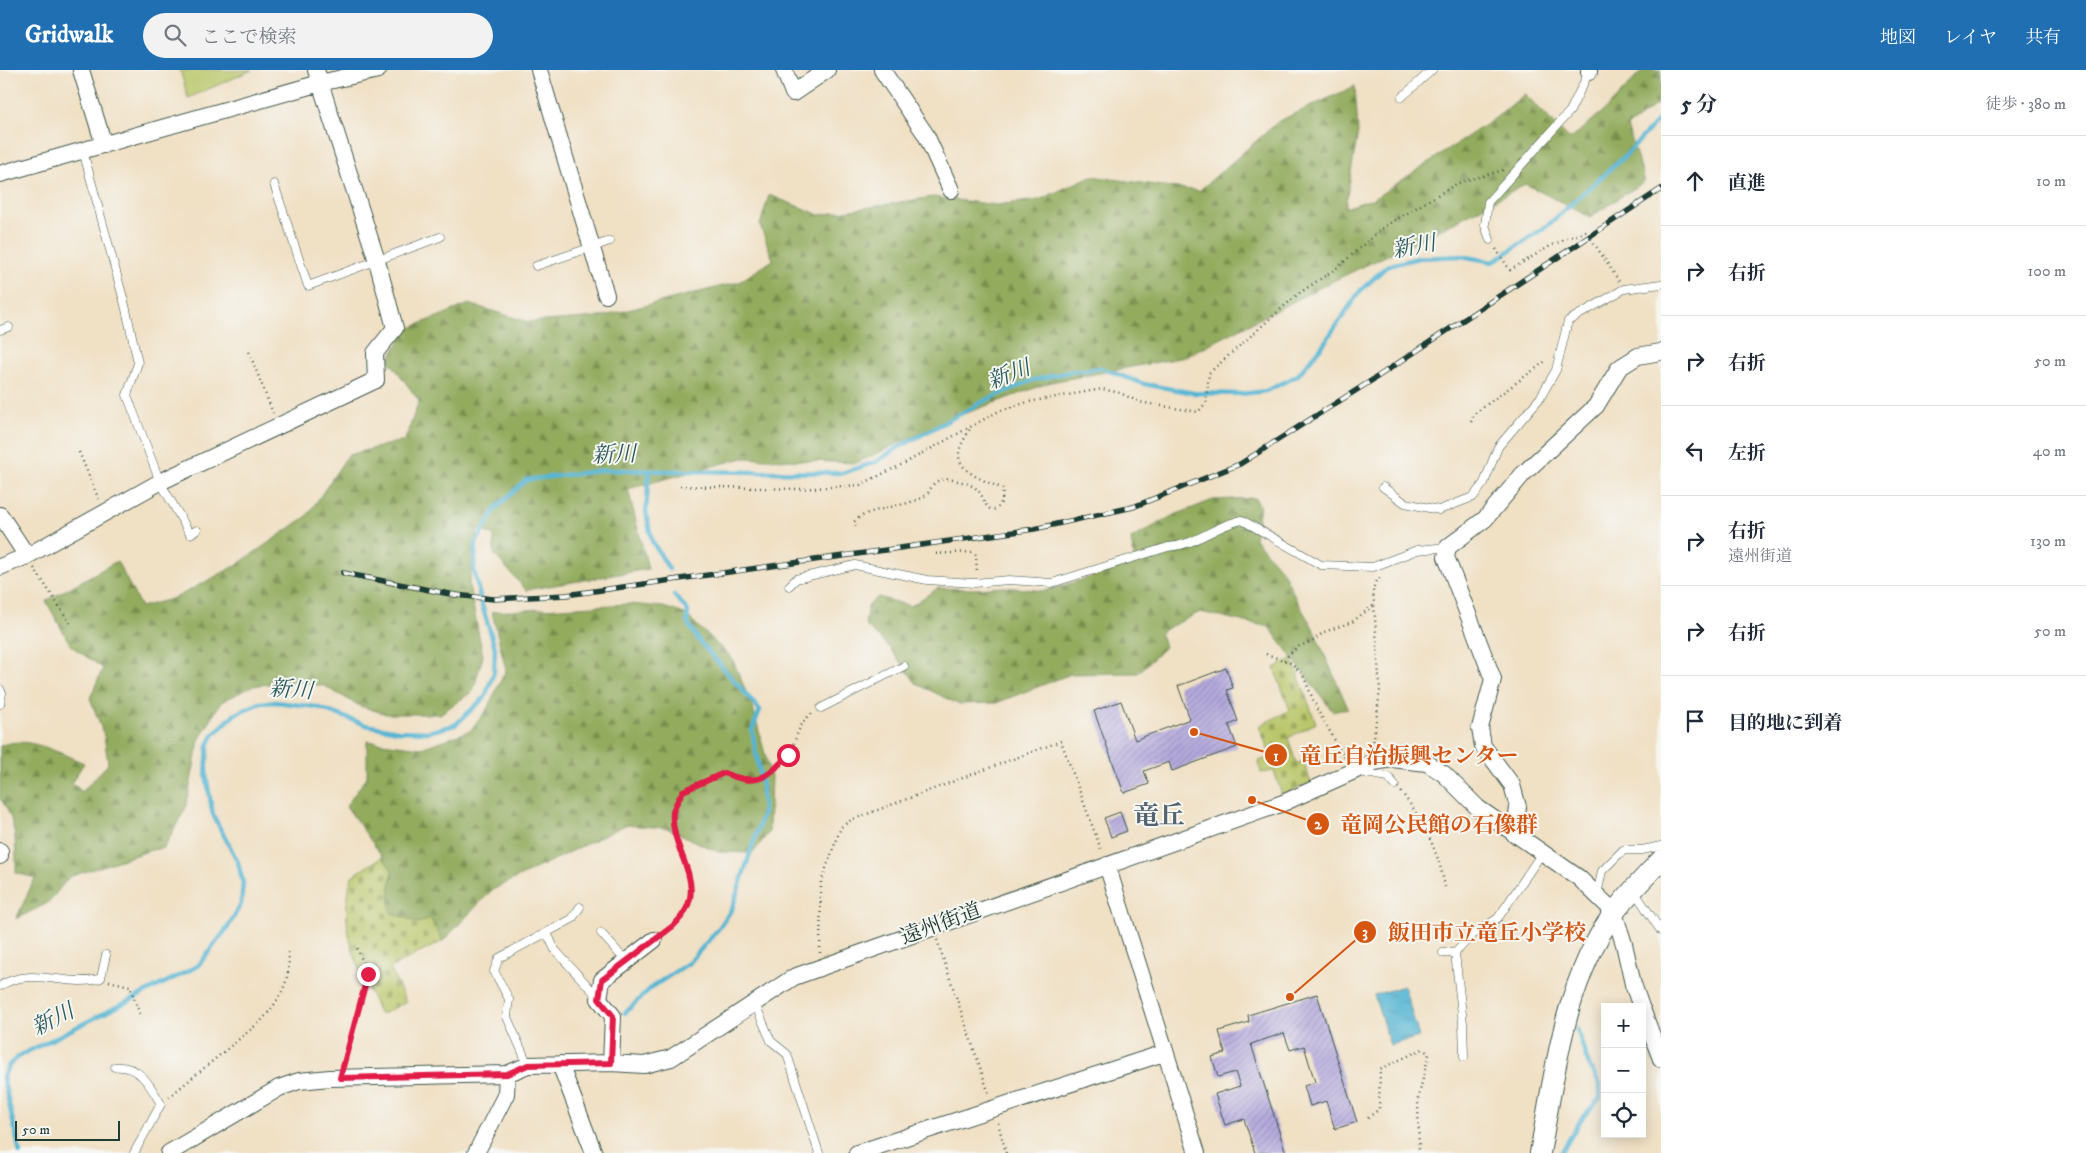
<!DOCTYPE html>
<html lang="ja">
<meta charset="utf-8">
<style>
body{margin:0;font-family:"IM FELL DW Pica","Noto Serif JP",serif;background:#f2f2f3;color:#1f2937}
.controls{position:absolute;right:15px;bottom:15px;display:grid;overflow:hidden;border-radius:0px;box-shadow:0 2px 12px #0003}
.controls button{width:45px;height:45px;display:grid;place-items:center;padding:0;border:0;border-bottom:1px solid #e0e1e3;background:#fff;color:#1f2937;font:25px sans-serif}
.scale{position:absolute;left:15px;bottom:12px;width:105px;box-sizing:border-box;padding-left:5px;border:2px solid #1f3d34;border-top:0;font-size:14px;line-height:18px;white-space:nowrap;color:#1f3d34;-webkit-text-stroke:4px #f6f6f2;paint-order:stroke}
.stop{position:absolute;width:15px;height:15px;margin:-11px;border:4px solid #e11d48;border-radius:50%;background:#fff}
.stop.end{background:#e11d48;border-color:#fff;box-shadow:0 1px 5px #0008}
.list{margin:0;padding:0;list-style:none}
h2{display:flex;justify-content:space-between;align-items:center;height:65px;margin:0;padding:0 20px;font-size:21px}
h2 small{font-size:16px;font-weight:400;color:#747a83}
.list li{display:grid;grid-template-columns:32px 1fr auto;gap:15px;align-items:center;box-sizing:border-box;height:90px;padding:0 20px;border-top:1px solid #e0e1e3}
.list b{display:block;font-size:19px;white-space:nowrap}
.list p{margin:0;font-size:16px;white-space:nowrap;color:#747a83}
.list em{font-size:16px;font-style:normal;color:#747a83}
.icon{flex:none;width:28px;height:28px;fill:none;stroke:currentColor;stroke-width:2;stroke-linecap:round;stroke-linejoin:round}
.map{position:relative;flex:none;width:1661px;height:1083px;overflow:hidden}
header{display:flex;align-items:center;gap:30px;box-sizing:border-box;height:70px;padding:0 25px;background:#1f6fb2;color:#fff}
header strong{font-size:24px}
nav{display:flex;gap:28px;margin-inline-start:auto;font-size:18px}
.search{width:350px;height:45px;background:#f2f2f3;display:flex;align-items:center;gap:12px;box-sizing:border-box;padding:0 18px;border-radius:28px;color:#747a83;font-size:19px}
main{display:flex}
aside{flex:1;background:#fff}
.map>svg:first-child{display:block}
.grass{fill:#b9c669;stroke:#6c824e}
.forest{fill:url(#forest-firs);stroke:#587448}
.cemetery{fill:url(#cemetery-stones);stroke:#6c824e}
.water{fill:url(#water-ripples);stroke:#3a7984}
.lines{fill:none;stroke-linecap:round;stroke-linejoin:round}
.stream{stroke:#55b5d3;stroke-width:4.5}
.building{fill:url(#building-hatch)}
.service-casing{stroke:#3e554a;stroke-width:9}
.minor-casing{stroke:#3e554a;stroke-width:18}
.tertiary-casing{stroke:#3e554a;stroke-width:22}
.path{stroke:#3e554a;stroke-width:2.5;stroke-dasharray:1 4;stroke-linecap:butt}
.service{stroke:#fff;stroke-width:8}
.minor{stroke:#fff;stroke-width:16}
.tertiary{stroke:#fff;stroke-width:20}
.rail-casing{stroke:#1f3d34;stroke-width:5.5}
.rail{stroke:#f6f6f2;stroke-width:4;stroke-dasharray:11;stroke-linecap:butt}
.route{stroke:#e11d48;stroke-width:6}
.labels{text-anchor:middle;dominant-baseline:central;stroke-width:4;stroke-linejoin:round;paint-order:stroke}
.street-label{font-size:21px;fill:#1f3d34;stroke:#f6f6f2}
.water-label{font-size:22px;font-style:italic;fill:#2c5b5c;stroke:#f6f6f2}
.district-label{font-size:26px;font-weight:bold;fill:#546370;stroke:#f6f6f2}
.leader{fill:none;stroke:#d45610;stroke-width:2}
.callout-dot{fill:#d45610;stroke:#f6f6f2;stroke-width:2}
.mark-label{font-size:15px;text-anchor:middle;font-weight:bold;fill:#fff}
.callout-label{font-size:22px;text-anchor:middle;font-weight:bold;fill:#d45610;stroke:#f6f6f2;stroke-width:4;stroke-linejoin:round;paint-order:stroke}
</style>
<header>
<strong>Gridwalk</strong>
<div class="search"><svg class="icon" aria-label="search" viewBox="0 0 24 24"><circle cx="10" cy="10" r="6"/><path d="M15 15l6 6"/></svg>ここで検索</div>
<nav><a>地図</a><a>レイヤ</a><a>共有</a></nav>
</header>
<main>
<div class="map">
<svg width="1661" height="1083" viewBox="0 0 1661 1083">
<defs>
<pattern id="forest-firs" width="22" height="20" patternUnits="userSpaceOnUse" patternTransform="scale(1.25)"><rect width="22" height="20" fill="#92ab5d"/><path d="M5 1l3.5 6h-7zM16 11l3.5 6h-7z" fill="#778c4e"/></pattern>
<pattern id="cemetery-stones" width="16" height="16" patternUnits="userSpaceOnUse" patternTransform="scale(1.25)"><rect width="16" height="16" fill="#b9c669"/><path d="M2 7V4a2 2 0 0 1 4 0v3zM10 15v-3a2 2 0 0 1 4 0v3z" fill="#96a257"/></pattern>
<pattern id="water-ripples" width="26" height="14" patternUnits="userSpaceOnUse" patternTransform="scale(1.25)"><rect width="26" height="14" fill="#55b5d3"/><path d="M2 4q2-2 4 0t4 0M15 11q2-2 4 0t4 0" fill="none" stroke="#4694ac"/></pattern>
<pattern id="building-hatch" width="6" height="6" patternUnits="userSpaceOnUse" patternTransform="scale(1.25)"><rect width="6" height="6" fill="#b5aade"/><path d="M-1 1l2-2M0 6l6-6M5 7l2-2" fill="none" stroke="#938cb5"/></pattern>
</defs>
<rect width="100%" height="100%" fill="#f6f6f2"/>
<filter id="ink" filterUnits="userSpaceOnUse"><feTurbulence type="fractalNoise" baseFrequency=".02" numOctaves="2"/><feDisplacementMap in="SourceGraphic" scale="10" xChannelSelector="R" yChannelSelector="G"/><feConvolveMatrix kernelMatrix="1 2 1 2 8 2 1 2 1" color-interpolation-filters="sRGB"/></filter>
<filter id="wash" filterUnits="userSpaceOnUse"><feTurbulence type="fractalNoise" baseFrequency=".0096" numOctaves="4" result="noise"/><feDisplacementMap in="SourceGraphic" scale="20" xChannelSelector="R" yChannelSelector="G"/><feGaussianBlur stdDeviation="1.12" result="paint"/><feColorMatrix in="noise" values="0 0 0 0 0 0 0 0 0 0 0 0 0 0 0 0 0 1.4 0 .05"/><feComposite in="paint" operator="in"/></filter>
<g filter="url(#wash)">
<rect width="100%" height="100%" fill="#f0e0c4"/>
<!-- grass -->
<path class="grass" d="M180,0H252L188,28Z"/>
<!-- forest -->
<path class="forest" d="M1643,0H1661V31L1627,57L1645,111L1590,147L1525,114L1438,161L1333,211L1185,287L1051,312L953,348L856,393L743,388L628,419L648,499L526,520L494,484V466L478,459L469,515L483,586L473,621L440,644H386L360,636L324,616L291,611L253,616L221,632L199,670L186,737L164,778L151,780L69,807L48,833L16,849L35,808L16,803C16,778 17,748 0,729V676C26,664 59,683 84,693L72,712L82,722L108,694L104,665L90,628L103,598L71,576L46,531L117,491L141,537L175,528L235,496L307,446L348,385L405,370L419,331L389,290L405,260L469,234L529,252L600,247L739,212L773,190L760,155L769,125L820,145L933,127L996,135L1039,130L1091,106L1199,121L1279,51L1355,16L1358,62L1345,138L1375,128L1494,49L1525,24L1570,69L1607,38Z
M1255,428L1260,436L1255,469L1284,503L1297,531L1312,556L1348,638L1333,642L1269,557L1200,542L1160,562L1165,577L1138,603L1071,604L996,633L958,634L917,614L888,576L865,555L868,536L878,527L911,536L938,518L975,519L1005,517L1045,521L1135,494L1131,469L1172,446L1213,430Z
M629,534L663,537L685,544L732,588L753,638L771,707L769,762L753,783L718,782L667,758L625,755L492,820L443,871L430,848L419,853L390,843L389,825L392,800L346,736L367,707V671L421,678L470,661L486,641L506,600L492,542Z"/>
<!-- cemetery -->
<path class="cemetery" d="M1292,589L1316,653L1288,668L1296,693L1304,692L1311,713L1282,725L1274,701L1261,703L1259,691L1271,687L1259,656L1290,640L1274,598Z
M382,787L392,800L389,825L391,843L419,853L430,848L443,871L390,898L406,932L380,945C359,897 336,861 352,806Z"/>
<!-- water -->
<path class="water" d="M1404,916L1419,967L1390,975L1374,925Z"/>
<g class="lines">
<!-- stream -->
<path class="stream" d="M649,402L646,442L652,471L669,499
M625,943L652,917L690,892L719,858L732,839L763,743L762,716L752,660L760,640L699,571L687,552L688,541L674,525
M20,1083L3,1007L9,995L19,986L198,896L228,857L241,834L243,813L238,792L213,745L206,705L208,675L213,665L235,644L260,633L276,632L317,637L366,655L398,661L428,662L455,655L485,627L494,602L495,578L481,532L474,500L476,473L496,438L526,410L605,400L842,403L876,392L899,377L986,330L1033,310L1069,302L1101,298L1144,314L1194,323L1241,324L1266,321L1297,306L1323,275L1360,221L1387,196L1418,188L1462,186L1493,192L1547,156L1626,85L1661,47
M1561,1083L1582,1048L1600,1028V1015L1588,993L1577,959"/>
</g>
<g id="blocks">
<!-- building -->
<path class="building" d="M1226,598L1233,618L1227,620L1238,651L1229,655L1237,677L1172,701L1169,692L1144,701L1149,714L1124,723L1094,641L1121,631L1135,670L1190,649L1178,616Z
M1120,742L1127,761L1111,767L1104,748Z
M1317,924L1357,1052L1335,1059L1326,1031L1310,1036L1304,1016L1315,1012L1304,976L1290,980L1284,963L1251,974L1286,1083H1255L1244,1049L1225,1055L1215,1024L1240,1016L1235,1002L1218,1007L1212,987L1225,983L1219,961L1249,952L1248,945Z"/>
</g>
</g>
<g filter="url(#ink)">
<use href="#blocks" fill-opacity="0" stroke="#3e554a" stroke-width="1"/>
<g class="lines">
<!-- service casing -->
<g class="service-casing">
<path id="service" d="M1402,27L1432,0
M83,81L125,235L138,293L127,325L160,412L190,464L197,460
M274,114L308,216L440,167
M1490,170L1485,155L1488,132L1570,41L1589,2
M536,196L610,171
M0,260L9,257
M1383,417L1405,433L1439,440L1473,427L1484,413L1498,377L1540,328L1556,300L1568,251L1624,219L1661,214
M789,516L796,509L855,495L927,510L974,513L1009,510L1052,513L1168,477C1197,475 1213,456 1242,450L1321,495L1373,497L1417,480L1448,477
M0,619L2,623L0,634
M821,638L904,596
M1360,702L1388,707L1395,715
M1634,821L1661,861
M1597,825L1602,801L1623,780H1642L1661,776
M547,863L555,880L598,927
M601,863L625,890
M1443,883H1455
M0,916C31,895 69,919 101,908L106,885
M755,934L771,971L787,984L819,1083
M1464,987L1463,953L1455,883L1471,866L1498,848L1542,783
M528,995L507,947L509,929L494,901L499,888L572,849L580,837
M115,997C140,995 150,1015 161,1034L134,1083"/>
</g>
<!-- minor casing -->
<g class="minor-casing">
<path id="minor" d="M81,0L104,75
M539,0L606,225
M784,0L793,23L827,0
M882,0L926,65L951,120
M1589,2V0
M0,104L320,13L378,0
M0,445L27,486
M0,497L27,486L160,412L376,310L375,283L395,258L377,191L316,0
M1515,765L1518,737L1512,715L1483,676L1480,658L1493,609L1446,487L1448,477L1485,449L1523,404L1596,336L1619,298L1638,286L1661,282
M0,781V786
M1107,795L1197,1083
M1642,939L1661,989
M611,993L613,946L599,929L602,910L654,870
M560,994L594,1083
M169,1083L279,1018L299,1011L330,1008L507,1004L528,995L611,993L644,995L671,988L794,907L1283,733L1374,692L1392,689L1427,693L1444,704L1478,738L1579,808L1607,835L1614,843L1624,874L1633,914L1641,937
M476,1083L506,1024L507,1004
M857,1083L1164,983"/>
</g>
<!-- tertiary casing -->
<g class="tertiary-casing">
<path id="tertiary" d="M1540,1083C1555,1002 1564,914 1613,844C1627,825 1645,807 1661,790"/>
</g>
<!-- path -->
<path class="path" d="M1496,179L1510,200L1552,175L1586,161L1619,211
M249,282L273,343
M1471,352L1474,344L1547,290
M79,382L99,430
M680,416L799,419L860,415L903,394L999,341L1028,332L1102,319L1120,323L1139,332L1198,342L1206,333L1209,303L1298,224L1338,197L1385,156L1458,113L1503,100
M856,456L854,452C869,436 908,438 926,425C930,422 931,415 936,412C943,407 954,410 962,412C987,419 979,431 991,440L997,439L1002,431L1003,419C989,412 957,403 959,383C960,374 967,365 971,357
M931,484L972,482L976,485L977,503
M34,498L70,553
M1266,584L1291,593L1303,605L1317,639L1346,690
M1284,590L1297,577L1313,571L1324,562L1352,552L1374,535
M1373,676L1380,620L1373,519L1376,511L1382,506
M1401,722C1423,749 1439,783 1445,817
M1427,764L1464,745
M665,862C710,829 681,800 675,757C675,753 673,747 673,742C674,736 680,727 683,721L724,703C750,713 771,712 788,685C797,671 797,653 813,643
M937,870L989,1024
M820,883L821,812L841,757L851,750L1061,671L1102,782
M109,911L130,916L141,947
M344,994L368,905L356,875
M169,1027L261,951C280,930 292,910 288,881
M1368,1048L1379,1039L1380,999L1423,979L1429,984L1418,1029L1419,1083
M998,1053L1006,1083"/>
<!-- service -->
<use href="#service" class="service"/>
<!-- minor -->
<use href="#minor" class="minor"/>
<!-- tertiary -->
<use href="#tertiary" class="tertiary"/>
<!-- rail casing -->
<g class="rail-casing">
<path id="rail" d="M343,503L455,525L494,529L566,525L1034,459L1133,437L1240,394L1374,309L1661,119"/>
</g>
<!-- rail -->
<use href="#rail" class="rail"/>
</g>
</g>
<g class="lines" filter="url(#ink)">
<!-- route -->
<path class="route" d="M368,904L340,1008L507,1004L528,995L611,993L613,946L599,929L602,910L673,856C715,817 669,784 673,742C674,736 680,727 683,721L724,703C757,716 765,710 788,685"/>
</g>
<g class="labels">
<!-- street labels -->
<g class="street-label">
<text transform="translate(941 854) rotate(-20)">遠州街道</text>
</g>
<!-- water labels -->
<g class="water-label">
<text transform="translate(1414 177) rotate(-11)">新川</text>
<text transform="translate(1009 305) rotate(-21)">新川</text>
<text transform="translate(614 385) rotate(-2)">新川</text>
<text transform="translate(291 620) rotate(4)">新川</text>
<text transform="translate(53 950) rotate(-27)">新川</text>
</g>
<!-- district labels -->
<g class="district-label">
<text x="1159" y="746">竜丘</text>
</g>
</g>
<!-- callouts -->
<path class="leader" d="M1194 662L1276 685M1252 730L1318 754M1290 927L1365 862"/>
<g class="callout-dot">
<circle cx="1194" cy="662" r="5"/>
<circle cx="1252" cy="730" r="5"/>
<circle cx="1290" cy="927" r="5"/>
<circle cx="1276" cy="685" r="12"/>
<circle cx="1318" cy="754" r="12"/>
<circle cx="1365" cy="862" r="12"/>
</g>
<g class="mark-label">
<text x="1276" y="691">1</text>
<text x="1318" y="759">2</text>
<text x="1365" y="867">3</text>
</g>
<g class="callout-label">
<text x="1409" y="693">竜丘自治振興センター</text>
<text x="1439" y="762">竜岡公民館の石像群</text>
<text x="1487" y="870">飯田市立竜丘小学校</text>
</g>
</svg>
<div class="controls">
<button>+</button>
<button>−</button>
<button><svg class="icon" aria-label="locate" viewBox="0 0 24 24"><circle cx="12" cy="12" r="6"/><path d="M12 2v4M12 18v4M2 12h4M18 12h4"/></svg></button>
</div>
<div class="scale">50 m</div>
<div class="stop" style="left:788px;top:685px"></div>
<div class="stop end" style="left:368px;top:904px"></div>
</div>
<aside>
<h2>5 分<small>徒歩 · 380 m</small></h2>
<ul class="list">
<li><svg class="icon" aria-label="ahead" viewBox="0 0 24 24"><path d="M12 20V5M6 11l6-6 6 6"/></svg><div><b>直進</b></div><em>10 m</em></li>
<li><svg class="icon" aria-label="right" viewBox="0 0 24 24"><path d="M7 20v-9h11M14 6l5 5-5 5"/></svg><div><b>右折</b></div><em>100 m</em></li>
<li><svg class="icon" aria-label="right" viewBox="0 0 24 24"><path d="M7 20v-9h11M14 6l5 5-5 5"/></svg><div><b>右折</b></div><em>50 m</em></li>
<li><svg class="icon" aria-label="left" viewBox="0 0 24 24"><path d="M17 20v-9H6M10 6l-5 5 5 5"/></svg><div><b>左折</b></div><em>40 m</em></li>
<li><svg class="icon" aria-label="right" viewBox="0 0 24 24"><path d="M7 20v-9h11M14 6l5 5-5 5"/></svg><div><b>右折</b><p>遠州街道</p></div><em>130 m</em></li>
<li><svg class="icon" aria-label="right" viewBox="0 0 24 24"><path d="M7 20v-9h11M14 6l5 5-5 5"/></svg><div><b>右折</b></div><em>50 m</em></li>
<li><svg class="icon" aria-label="arrive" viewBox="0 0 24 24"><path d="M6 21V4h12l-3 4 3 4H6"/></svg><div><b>目的地に到着</b></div></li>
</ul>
</aside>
</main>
